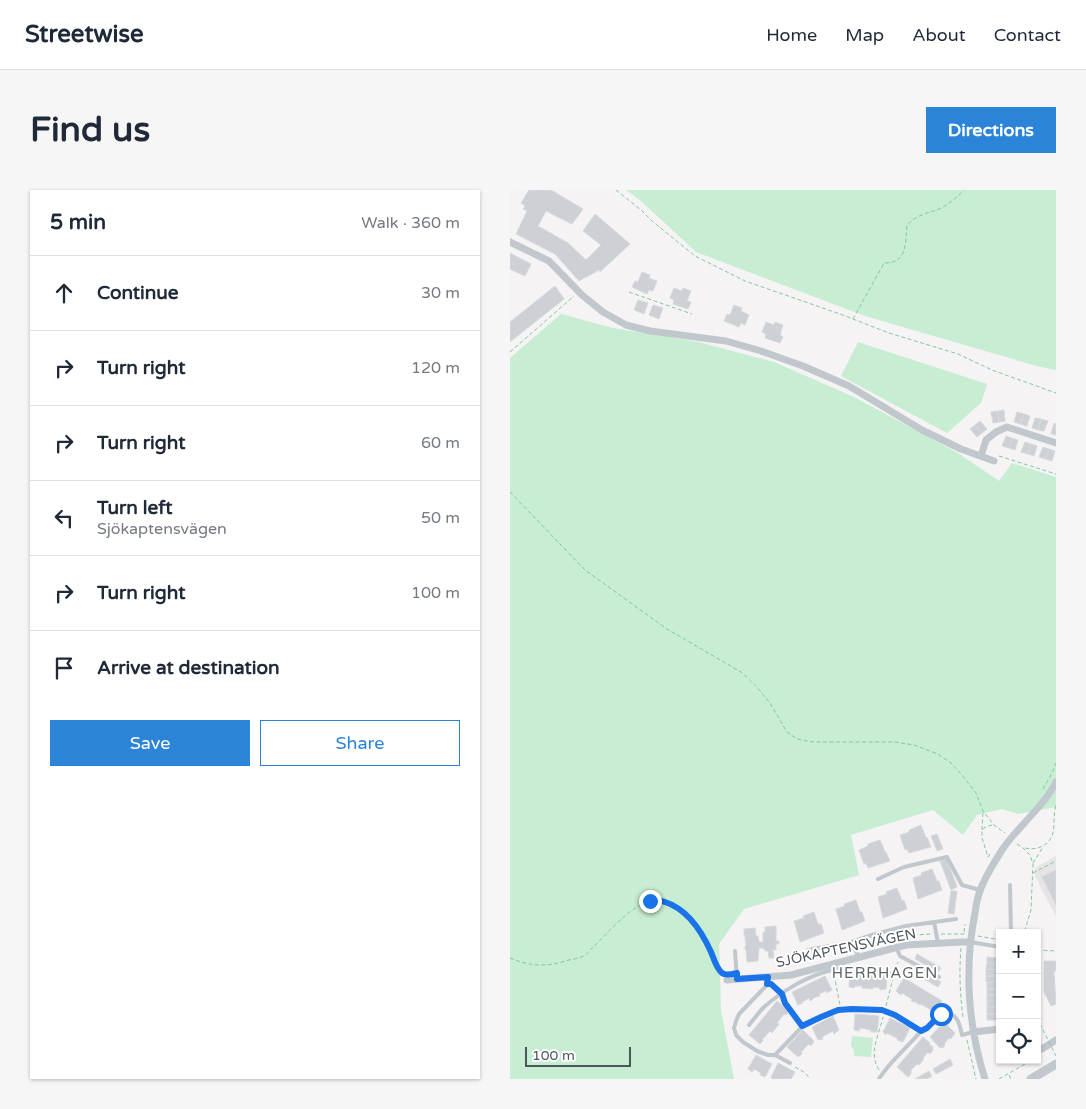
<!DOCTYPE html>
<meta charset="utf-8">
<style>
body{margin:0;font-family:"Varela Round",sans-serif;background:#f6f6f7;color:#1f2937}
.controls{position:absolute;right:15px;bottom:15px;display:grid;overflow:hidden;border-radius:0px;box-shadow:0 1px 4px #0004}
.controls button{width:45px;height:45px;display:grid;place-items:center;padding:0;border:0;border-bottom:1px solid #e0e1e3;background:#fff;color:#1f2937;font:25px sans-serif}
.scale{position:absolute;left:15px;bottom:12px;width:106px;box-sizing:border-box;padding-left:5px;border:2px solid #4c575f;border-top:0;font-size:14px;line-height:18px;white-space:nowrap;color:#4c575f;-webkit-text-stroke:4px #fff;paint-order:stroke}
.stop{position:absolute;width:15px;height:15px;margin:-11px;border:4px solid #1a73e8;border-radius:50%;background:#fff}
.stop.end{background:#1a73e8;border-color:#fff;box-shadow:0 1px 5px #0008}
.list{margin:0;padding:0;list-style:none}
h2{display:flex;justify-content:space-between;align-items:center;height:65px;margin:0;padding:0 20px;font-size:21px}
h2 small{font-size:16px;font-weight:400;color:#747a83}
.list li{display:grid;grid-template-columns:32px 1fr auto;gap:15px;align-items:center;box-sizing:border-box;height:75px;padding:0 20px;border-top:1px solid #e0e1e3}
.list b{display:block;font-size:19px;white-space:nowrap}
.list p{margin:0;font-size:16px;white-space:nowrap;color:#747a83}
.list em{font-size:16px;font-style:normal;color:#747a83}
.actions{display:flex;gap:10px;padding:15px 20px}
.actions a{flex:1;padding:11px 0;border:1px solid #2b84d7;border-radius:0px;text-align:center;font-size:18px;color:#2b84d7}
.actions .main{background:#2b84d7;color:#fff}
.icon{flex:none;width:28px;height:28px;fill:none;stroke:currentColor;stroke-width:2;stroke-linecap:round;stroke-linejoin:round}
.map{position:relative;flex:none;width:546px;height:889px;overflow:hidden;border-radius:0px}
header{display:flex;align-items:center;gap:30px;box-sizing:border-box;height:70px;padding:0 25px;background:#fff;border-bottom:1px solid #e0e1e3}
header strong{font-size:24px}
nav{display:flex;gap:28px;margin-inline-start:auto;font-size:18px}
.intro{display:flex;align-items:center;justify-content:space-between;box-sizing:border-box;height:120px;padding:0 30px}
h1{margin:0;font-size:35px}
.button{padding:12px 22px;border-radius:0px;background:#2b84d7;color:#fff;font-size:18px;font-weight:700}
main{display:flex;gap:30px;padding:0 30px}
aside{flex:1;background:#fff;border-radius:0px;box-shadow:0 1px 4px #0004}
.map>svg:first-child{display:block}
.education{fill:#e6e4e4}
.green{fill:#c7edd2}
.building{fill:#cdd0d5;stroke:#d7dadd}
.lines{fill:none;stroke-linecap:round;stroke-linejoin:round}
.path{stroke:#81c9a0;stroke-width:1;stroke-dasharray:4 2.5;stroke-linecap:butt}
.service{stroke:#c0c8ce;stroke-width:4}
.minor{stroke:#c0c8ce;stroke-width:7}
.tertiary{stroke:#c0c8ce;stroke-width:9}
.path-bridge{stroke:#81c9a0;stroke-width:1;stroke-dasharray:4 2.5;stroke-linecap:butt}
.route{stroke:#1a73e8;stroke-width:6}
.labels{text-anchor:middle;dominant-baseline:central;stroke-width:4;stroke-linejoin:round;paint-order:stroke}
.street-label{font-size:14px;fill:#4c575f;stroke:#fff}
.neighbourhood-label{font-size:15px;letter-spacing:1px;fill:#606467;stroke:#fff}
</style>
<header>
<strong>Streetwise</strong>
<nav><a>Home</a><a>Map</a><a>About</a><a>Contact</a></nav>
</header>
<div class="intro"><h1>Find us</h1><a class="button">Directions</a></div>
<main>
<aside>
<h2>5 min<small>Walk · 360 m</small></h2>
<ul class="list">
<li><svg class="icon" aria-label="ahead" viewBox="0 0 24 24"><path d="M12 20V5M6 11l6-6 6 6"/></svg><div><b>Continue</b></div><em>30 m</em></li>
<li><svg class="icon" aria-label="right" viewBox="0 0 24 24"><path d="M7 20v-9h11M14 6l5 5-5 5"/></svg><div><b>Turn right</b></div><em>120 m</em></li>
<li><svg class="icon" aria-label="right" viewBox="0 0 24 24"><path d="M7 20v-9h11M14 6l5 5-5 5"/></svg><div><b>Turn right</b></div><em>60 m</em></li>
<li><svg class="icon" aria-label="left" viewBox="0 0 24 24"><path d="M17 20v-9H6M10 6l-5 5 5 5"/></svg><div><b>Turn left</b><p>Sjökaptensvägen</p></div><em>50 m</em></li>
<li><svg class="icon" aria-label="right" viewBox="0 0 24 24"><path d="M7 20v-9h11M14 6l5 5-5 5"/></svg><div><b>Turn right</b></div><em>100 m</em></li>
<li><svg class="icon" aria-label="arrive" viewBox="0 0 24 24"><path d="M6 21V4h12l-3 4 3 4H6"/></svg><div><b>Arrive at destination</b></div></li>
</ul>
<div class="actions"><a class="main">Save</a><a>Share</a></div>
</aside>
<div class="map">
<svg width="546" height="889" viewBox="0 0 546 889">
<rect width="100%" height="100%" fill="#f5f3f3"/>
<!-- education -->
<path class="education" d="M546,666V727L525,686V678Z"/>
<!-- green -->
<path class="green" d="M116,0H546V180L527,176L355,126L186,62L131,11Z
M51,124L103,138L188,152L264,172L344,207L448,263L489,291L502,273L546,287V617L508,624L492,619L467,625L453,645L423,620L341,645L349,685L234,719L209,754L211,820L224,889H0V168Z
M348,152L477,194L471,213L437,243L331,186Z
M342,846L363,848L361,867L344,866V860L341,856Z"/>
<!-- building -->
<path class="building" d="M19,0H41L73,19L62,34L36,21L28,36L58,53L76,70L91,55L73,41L85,24L120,54L90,82L89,80L69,91L45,64L6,44L17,21L13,19L15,16L11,13Z
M0,63L21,74L15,86L0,79Z
M132,82L140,85L139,88L147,91L143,101L139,100L137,104L122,97L125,91L128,92Z
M45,96L54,109L0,152V132Z
M164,98L172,101L173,98L181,101L177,111L181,112L178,119L163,114L164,110L160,108Z
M128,110L138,113L134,124L124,120Z
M143,115L153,118L149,129L139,125Z
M224,115L232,118L231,121L239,125L235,135L231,133L229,137L214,131L217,124L220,125Z
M256,132L264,135L265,132L273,135L270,145L273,147L270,153L255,148L256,144L252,142Z
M494,220L495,231L489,232L488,221Z
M488,221L489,232L483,233L481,222Z
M507,222L514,224L510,234L504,232Z
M514,224L520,226L517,236L510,234Z
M525,228L531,229L528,240L522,238Z
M531,229L538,231L534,241L528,240Z
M470,231L477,239L472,243L465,235Z
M544,233L546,234V245L541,244Z
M465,235L472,243L467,247L460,239Z
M496,246L502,248L499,258L492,256Z
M502,248L508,250L505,260L499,258Z
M515,252L521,254L518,264L511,262Z
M521,254L527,256L524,266L518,264Z
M533,257L539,259L535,269L529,267Z
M539,259L545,261L542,271L535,269Z
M411,635L416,648L417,647L421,657L399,663L397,659L395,660L390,645L399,642V640Z
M427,644L433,659L427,661L421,646Z
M370,650L375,662H376L380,671L358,678L356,673L354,674L349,660L358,656V654Z
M437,669L447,697L441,700L430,671Z
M422,679L427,691H429L432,700L408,709L403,688L412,685L411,683Z
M546,680V715L532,687Z
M387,698L392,711L394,710L397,719L373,728L368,707L377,704L376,702Z
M441,701H447L444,724L438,723Z
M346,710L350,722H352L355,731L332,740L326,719L335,716L334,714Z
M304,722L308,734H311L314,743L290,752L284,731L294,728L293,726Z
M266,736V751H269V754H266V760H263L264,768H259L258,761H255V759H253V758H249L248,771L237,772L236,759H235V756H236L235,746H234V739L245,738L246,746H248L249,752H253V742H255V737Z
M407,764L431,778L428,782L405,769Z
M477,767L490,768V774L477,773Z
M534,771H546V781H544L546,814L541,816L534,802Z
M477,773L490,774V780L476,779Z
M400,775L431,792L428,797L398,780Z
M476,779L490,780V786H476Z
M340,781L377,784L376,799L370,800V798L363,797V799L352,798V796H345L344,798L339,797Z
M315,786L322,800L317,803L316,801L309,804L310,806L303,808V809L300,811L299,808L292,812L293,813L288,815L282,802Z
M476,786H490V792H476Z
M394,788L432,811L425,823L420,821L421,820L411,814L410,815L404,811V812L401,811L402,809L392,803L391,805L388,803L386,801Z
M477,792H490V799H477Z
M477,799H490V805H477Z
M477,805H490V812L477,811Z
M267,811L279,821L276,825L274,824L267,833L269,834L262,843L260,841L252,850L253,851L250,854L239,845Z
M477,811L490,812V817H477Z
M477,817H490V824H477Z
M345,824L369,826L367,842H361V840L350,838L349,841L344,840Z
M477,824H490V830H477Z
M323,826L329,840L324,844L323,841L312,847L313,849L308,850L302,837Z
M380,828L400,838L393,852L387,850L388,849L377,843L376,845L373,842Z
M434,832L445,843L441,849L439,848L434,854L435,855L433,858L431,857L430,858L420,847Z
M293,840L304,851L301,856L299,854L291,862L292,864L288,867L277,857Z
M413,847L420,853L419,854L423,857L422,858L423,860L420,864L418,862L413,868L414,869L409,875L407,874L401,880V884L398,887L387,877Z
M246,865L262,874L255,887L250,885L251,883L244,879L242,882L238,879Z
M440,869L443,875L426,884L423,879Z
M268,873L285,882L281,889H262L261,887Z
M419,881L422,886L417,889H405Z"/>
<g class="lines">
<!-- path -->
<path class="path" d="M106,0L131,20L142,31L185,66L235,91L330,124L379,143L448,164L482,180L546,203
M119,102L182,124
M343,129L374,73C398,73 395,54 397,35C408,24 416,24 429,19C438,15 447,7 454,0
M0,162L64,106
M489,266L546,284
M0,302L75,380L157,439L231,482L246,496L260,513L277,542L287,549L303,552H385L404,555L428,564L441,573L452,585L466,603L473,621L484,635L495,643
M533,599L542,583L546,573
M472,640L473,622
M507,654L513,658L520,665L523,674L521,720L514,743
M515,658C527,661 540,655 543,643C545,633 543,624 546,615
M480,664L478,667L472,648V641L475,637L482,635
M523,673L533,657
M523,683L546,671
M454,742L455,734
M431,744H455
M468,746L490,750
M397,747L406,745L420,744
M451,758C449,782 450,804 453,827
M527,760L546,761
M0,768C22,777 37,777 59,770C64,769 70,768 74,766C77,764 80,760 82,758C100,742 129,702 156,712C178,720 192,742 201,762C205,770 206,779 214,784
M386,780L388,772
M324,785L330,815
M274,808L275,813L289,832
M376,816L383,788
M457,850L466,889
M285,877C290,880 298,883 299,889
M369,880C358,863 369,845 373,827
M499,885L501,889
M489,889L522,870"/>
<!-- service -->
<path class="service" d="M368,689L394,677L437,667L452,695L470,700
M500,695L501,743
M424,732L428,753
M341,752L349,767
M460,752L490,757
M386,757L390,766L429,787
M298,760L341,752L362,745L396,736L446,729
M225,761L227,789
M258,787L257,795L229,824L226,831L224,838L226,845L233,852L247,861L258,865H265L280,873
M239,835C244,829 249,822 254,817C272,801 299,785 322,780C342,775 365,780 384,784
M265,865L291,838L311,827L328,820L342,819L372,820L385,825L411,841C413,840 416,839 418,837C425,832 431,818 441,824C449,828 450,837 452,845L463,842
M369,889C379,872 398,857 411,841"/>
<!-- minor -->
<path class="minor" d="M0,52L39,71L72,105L93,122L116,135L140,141L216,151L251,161L293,176L339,196L412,240L451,259L484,271
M471,266L476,250L486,242L497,237L546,253
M217,790L281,785L396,755L452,752H460
M463,842L490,839
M527,856L532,859L546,850
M475,889C458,836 454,778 465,723C466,716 467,708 470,701C474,689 485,671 492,660C508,636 533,618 546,592"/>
<!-- tertiary -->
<path class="tertiary" d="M521,889L546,874"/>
<!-- path-bridge -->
<path class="path-bridge" d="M527,828L546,866"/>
</g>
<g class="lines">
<!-- route -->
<path class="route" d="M140,711C145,711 150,710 155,712C177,719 192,742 201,762C204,769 206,778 212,783C216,786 222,784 227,783V789L258,787L257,794H261L272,804L275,813L292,836L311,827L328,820L342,819L372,820L385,825L411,841L417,838L431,824"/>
</g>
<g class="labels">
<!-- street labels -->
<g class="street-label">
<text transform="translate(336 758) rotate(-12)">SJÖKAPTENSVÄGEN</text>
</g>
<!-- neighbourhood labels -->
<g class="neighbourhood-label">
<text x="375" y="783">HERRHAGEN</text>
</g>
</g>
</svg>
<div class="controls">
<button>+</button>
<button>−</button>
<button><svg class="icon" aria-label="locate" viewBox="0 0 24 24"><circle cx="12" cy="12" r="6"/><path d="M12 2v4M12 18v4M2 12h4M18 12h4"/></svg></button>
</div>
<div class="scale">100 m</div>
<div class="stop" style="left:431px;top:824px"></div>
<div class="stop end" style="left:140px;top:711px"></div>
</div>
</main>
